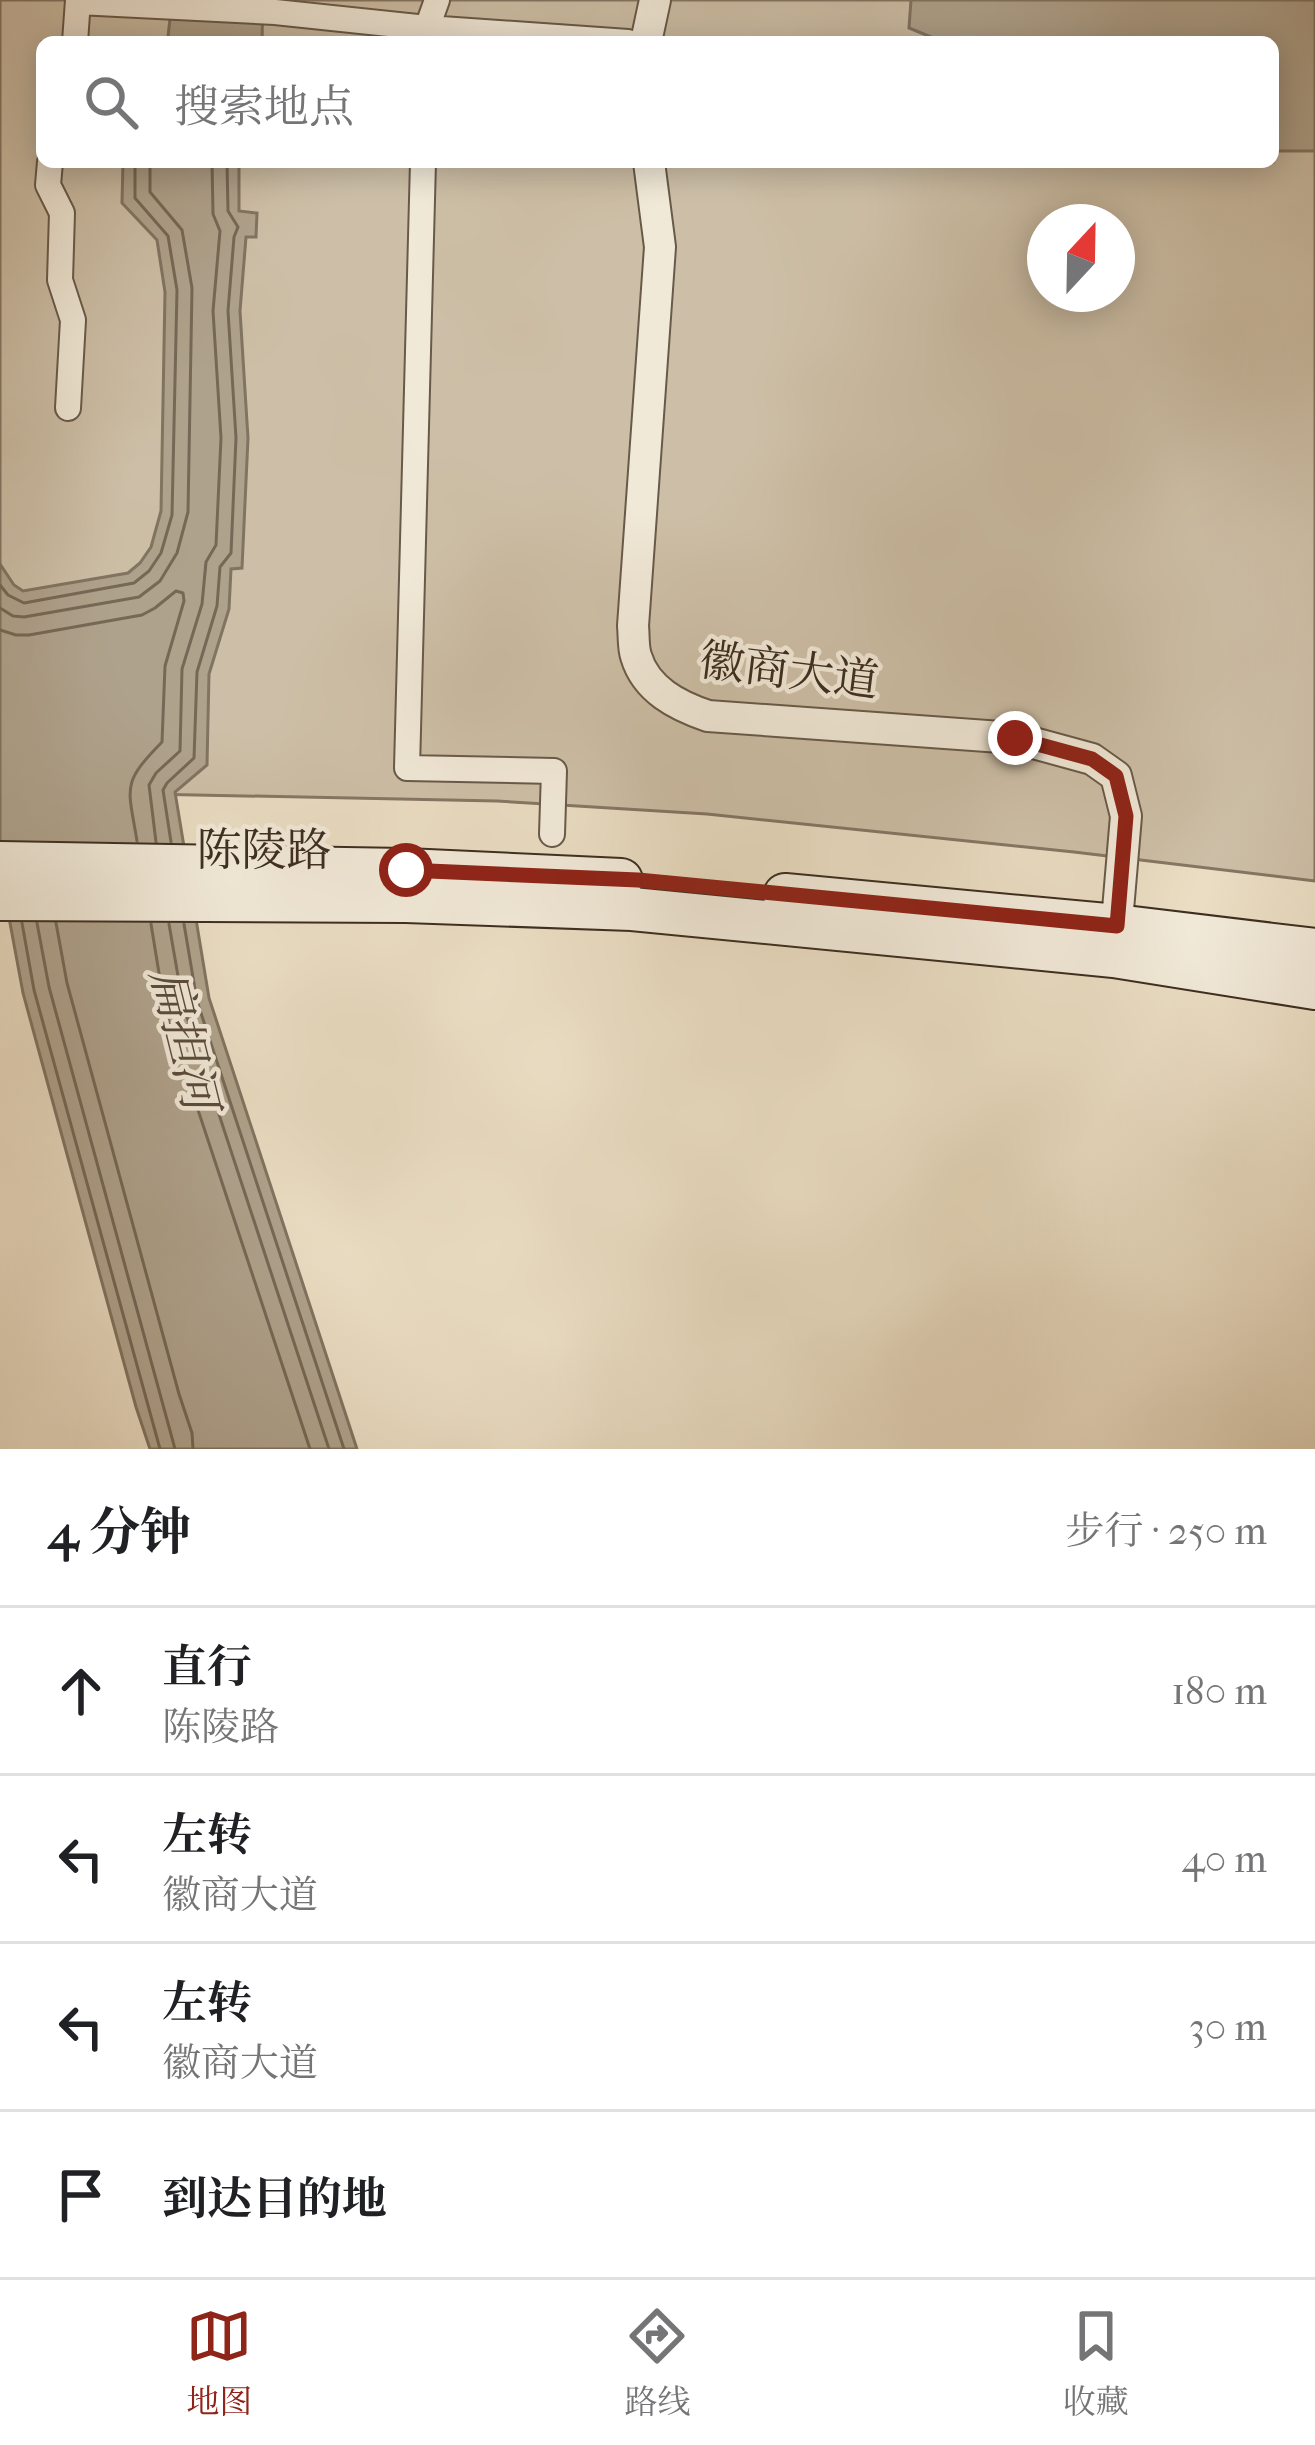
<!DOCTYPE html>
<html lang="zh">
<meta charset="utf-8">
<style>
body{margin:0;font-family:"IM FELL French Canon","Noto Serif SC",serif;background:#f6f6f6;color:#202124}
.compass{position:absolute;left:1027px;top:204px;width:108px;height:108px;border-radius:50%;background:#fff;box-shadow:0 6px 30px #0003;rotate:22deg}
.stop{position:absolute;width:36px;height:36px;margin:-27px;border:9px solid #8f2418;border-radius:50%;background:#fff}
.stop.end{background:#8f2418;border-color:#fff;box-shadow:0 3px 12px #0008}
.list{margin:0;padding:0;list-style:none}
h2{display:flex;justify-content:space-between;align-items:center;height:156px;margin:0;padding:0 48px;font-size:51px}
h2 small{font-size:39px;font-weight:400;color:#757577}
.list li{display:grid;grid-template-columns:78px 1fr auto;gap:36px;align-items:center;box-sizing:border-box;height:168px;padding:0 48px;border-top:3px solid #e0e0e0}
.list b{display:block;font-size:45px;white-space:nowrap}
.list p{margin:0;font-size:39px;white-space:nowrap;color:#757577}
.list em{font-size:39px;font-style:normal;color:#757577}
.icon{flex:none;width:66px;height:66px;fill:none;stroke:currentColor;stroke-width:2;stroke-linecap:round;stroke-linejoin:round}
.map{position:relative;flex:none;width:1315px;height:1449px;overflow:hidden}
.search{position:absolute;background:#fff;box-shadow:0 6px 30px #0003;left:36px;right:36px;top:36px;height:132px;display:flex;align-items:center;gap:30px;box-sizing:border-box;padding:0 42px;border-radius:18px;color:#757577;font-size:45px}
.sheet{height:828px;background:#fff}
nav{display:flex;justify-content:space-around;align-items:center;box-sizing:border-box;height:168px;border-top:3px solid #e0e0e0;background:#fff;font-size:33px;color:#757577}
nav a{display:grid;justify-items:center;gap:6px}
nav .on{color:#8f2418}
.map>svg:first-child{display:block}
.green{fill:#cdbfa7;stroke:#857664;stroke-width:3;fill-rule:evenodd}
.water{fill:#afa28c;stroke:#817461;stroke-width:3}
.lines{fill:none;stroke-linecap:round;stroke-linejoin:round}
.shore{stroke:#766856;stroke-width:3}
.pedestrian-casing{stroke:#685a49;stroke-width:28}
.minor-casing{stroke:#685a49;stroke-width:34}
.secondary-casing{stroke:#3d2e20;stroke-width:46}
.pedestrian{stroke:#f1e9d8;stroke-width:24}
.minor{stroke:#f1e9d8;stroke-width:30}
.secondary{stroke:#f1e9d8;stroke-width:42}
.route{stroke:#8f2418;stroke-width:15}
.labels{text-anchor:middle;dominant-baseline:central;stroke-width:9;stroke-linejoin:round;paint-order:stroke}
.street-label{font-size:45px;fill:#3d2e20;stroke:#f1e9d8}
.water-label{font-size:48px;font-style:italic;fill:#5a4b3b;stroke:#f1e9d8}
</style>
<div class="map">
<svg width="1315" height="1449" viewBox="0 0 1315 1449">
<rect width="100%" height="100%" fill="#eaddc3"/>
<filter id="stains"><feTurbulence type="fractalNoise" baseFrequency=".00167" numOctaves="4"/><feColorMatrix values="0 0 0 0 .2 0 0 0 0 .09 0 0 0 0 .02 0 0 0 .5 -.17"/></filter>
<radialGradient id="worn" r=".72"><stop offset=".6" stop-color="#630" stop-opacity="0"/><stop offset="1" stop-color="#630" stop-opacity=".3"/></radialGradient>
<!-- green -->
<path class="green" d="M0,0H1315V881L1074,852L707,814L497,801L0,791ZM42,42H1273V162H42ZM1045,222H1117V294H1045Z"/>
<!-- water -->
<path class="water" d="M172,0H263L262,42H162L168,37Z
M911,0H1315V151H1273V42H943L909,28Z
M123,162H239V211L257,213L256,237H246L240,311L248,438L242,568L231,569L229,609L209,674L207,765L175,792L209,998L357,1449H150L136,1407L23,993L0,869V564L14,585L23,591L128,573L140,563L151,547L161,511L165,292L157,240L122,203Z"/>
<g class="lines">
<!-- shore -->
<path class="shore" d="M0,585L8,595L24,603L134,583L149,571L161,553L172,515L177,290L168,236L135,198V162
M0,608L13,616L24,617L139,597L160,581L177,553L188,512L192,288L182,230L150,192V162
M0,630L16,635H29L142,615L155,608L176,591L183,593L184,601L165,666L162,742C121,784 128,786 137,841
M156,842L149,785L156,773L180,751L182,669L202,604L206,562L216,545L221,438L213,311L220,231L213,214L212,162
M171,842L163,790L167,783L194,758L197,672L217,606L220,567L231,553L236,438L228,311L234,237L238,227L228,211L227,162
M22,923L34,990L160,1449
M37,923L49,987L175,1449
M56,923L67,983L179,1394L192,1433L193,1449
M151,924L165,1010L310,1449
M169,924L183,1005L329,1449
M184,924L197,1001L344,1449"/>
<!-- pedestrian casing -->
<g class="pedestrian-casing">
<path id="pedestrian" d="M78,2L275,12L427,28L628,42
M427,40V28L437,0
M75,42L78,0
M50,162L48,185L62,213L60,280L73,320L68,408
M423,162L407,768L554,771L552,834"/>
</g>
<!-- minor casing -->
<g class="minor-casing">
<path id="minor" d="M646,42L655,0
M649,162L660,247L633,626C634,635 633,647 636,656C646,690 678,706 708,716L1015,738L1092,759L1116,776L1126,816L1115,945"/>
</g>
<!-- secondary casing -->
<g class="secondary-casing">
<path id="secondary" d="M0,863L406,870L621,880
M785,895L1117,926L1315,950
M0,899L406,901L632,909L1114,956L1315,988"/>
</g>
<!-- pedestrian -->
<use href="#pedestrian" class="pedestrian"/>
<!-- minor -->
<use href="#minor" class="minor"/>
<!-- secondary -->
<use href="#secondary" class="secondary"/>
</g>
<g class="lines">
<!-- route -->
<path class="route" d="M406,870L638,880L1117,926L1126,816L1116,776L1092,759L1015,738"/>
</g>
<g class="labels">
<!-- street labels -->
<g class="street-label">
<text transform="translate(789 671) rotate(7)">徽商大道</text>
<text x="264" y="850">陈陵路</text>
</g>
<!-- water labels -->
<g class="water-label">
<text transform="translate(184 1039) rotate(76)">扁担河</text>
</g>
</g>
<rect width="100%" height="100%" filter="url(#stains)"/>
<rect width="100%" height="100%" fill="url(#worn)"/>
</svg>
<svg class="compass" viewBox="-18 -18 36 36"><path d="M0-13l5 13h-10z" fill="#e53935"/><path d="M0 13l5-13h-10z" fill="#757577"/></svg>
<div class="stop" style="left:406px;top:870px"></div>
<div class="stop end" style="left:1015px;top:738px"></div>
<div class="search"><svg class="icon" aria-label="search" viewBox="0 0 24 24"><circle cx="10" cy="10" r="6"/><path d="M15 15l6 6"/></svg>搜索地点</div>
</div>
<section class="sheet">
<h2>4 分钟<small>步行 · 250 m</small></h2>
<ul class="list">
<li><svg class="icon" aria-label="ahead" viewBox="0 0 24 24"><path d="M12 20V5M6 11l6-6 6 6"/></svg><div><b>直行</b><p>陈陵路</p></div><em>180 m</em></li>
<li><svg class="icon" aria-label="left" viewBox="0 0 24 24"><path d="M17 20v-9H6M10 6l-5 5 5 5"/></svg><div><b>左转</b><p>徽商大道</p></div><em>40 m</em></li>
<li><svg class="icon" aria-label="left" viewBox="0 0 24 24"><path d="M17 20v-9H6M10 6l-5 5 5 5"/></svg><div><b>左转</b><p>徽商大道</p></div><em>30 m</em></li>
<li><svg class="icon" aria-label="arrive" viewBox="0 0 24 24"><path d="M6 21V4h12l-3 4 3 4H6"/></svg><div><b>到达目的地</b></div></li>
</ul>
</section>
<nav>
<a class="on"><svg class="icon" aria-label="map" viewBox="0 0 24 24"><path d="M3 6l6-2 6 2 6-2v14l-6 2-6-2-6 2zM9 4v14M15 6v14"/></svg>地图</a>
<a><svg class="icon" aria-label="directions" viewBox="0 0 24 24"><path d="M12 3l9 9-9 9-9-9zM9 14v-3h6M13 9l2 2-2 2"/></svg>路线</a>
<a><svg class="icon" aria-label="saved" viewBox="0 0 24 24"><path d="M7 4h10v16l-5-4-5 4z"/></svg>收藏</a>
</nav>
